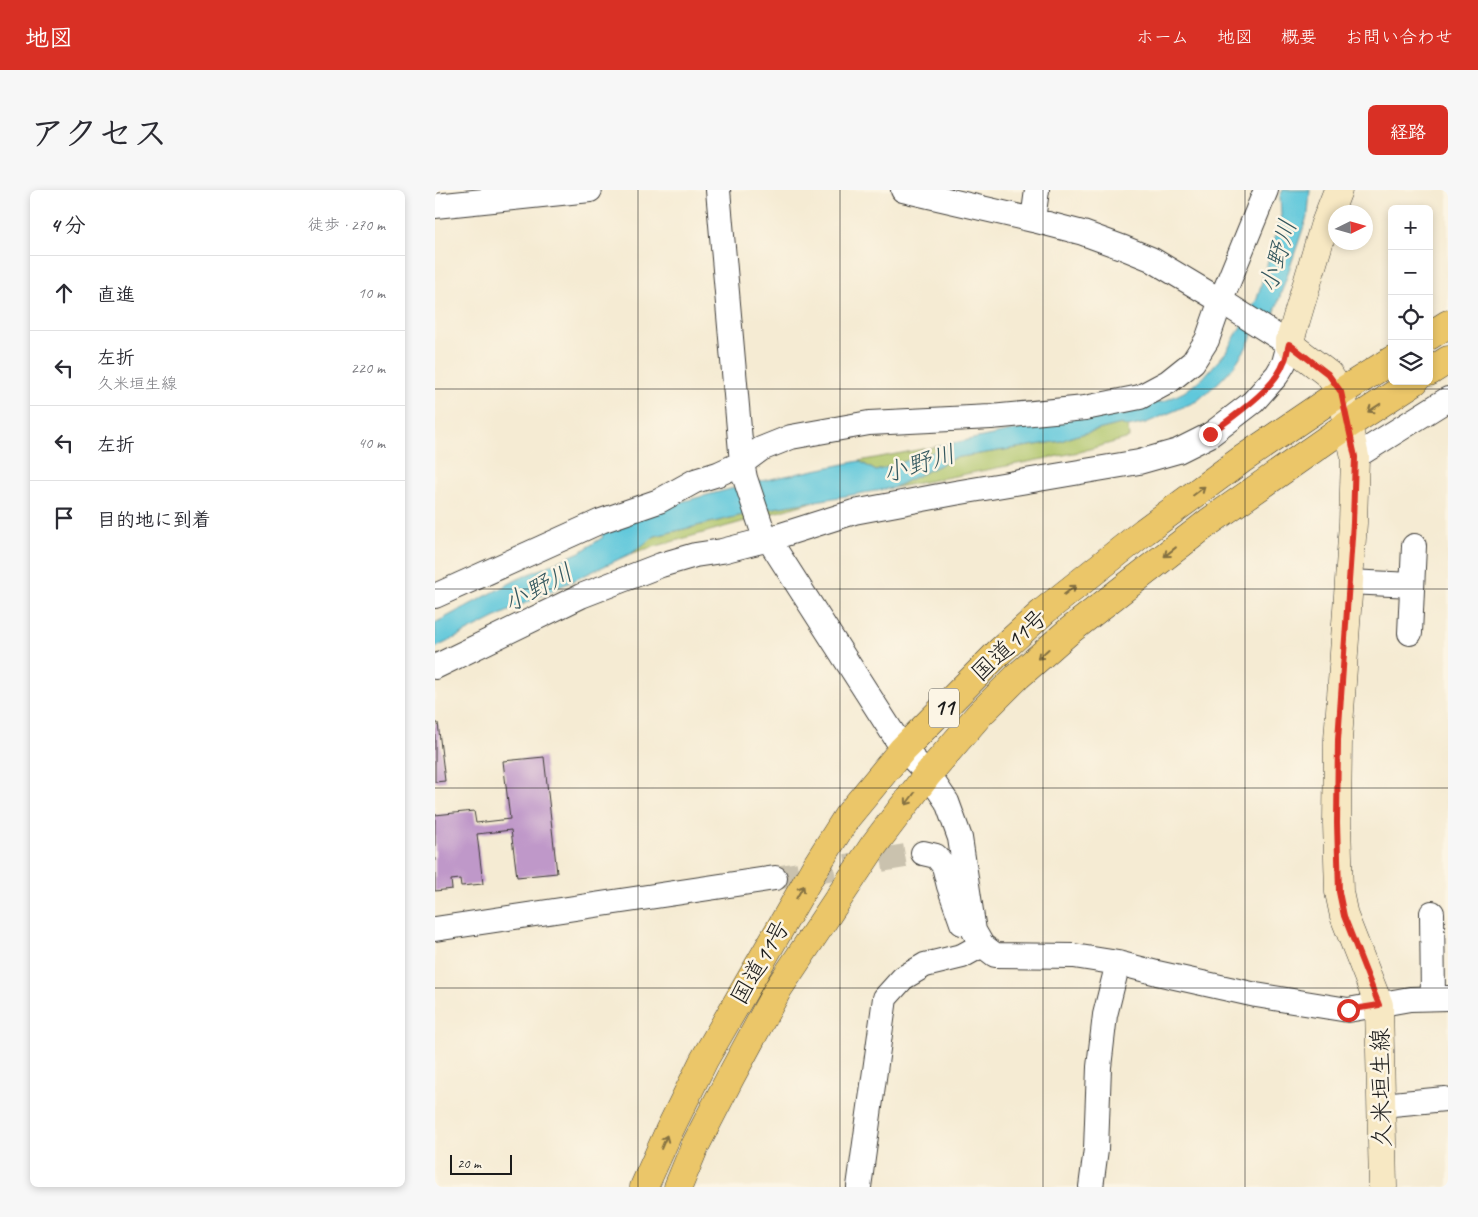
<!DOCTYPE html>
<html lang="ja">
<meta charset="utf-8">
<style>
body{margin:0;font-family:Caveat,"Klee One",sans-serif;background:#f7f7f7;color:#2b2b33}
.controls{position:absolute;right:15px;top:15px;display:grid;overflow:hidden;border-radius:8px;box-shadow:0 2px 8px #0003}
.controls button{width:45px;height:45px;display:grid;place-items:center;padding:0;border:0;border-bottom:1px solid #e1e1e2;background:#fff;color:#2b2b33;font:25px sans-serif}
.compass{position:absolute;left:893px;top:15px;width:45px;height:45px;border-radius:50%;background:#fff;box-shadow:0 2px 8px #0003;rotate:85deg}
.scale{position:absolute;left:15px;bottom:12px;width:62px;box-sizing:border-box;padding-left:5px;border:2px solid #1c1c1c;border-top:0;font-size:14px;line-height:18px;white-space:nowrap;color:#1c1c1c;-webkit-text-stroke:4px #fcf5e5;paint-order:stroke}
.stop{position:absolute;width:15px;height:15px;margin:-11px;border:4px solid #d93025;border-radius:50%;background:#fff}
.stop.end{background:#d93025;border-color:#fff;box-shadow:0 1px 5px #0008}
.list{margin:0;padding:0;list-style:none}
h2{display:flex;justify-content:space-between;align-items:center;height:65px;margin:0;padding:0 20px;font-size:21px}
h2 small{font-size:16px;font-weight:400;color:#7c7c81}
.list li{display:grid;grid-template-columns:32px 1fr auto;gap:15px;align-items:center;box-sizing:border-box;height:75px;padding:0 20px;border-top:1px solid #e1e1e2}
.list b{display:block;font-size:19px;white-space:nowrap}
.list p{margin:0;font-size:16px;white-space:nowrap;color:#7c7c81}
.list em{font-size:16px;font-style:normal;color:#7c7c81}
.icon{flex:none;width:28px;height:28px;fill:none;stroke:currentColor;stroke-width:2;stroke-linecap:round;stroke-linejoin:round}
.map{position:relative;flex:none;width:1013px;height:997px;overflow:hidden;border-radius:8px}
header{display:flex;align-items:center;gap:30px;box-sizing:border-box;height:70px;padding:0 25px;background:#d93025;color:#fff}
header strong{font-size:24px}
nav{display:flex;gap:28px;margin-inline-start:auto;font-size:18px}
.intro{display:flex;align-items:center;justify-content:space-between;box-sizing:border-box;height:120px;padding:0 30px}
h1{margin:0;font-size:35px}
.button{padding:12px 22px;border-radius:8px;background:#d93025;color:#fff;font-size:18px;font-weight:700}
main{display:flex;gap:30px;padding:0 30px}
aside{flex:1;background:#fff;border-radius:8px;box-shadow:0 2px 8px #0003}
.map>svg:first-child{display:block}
.green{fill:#aec569;stroke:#657042}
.water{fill:#60c8db;stroke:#3e727c}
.building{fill:#bf98c9}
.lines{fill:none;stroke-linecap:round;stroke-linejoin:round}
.street-tunnel{stroke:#cac2ae;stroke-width:24;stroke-dasharray:24 12;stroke-linecap:butt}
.street-casing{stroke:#3d3b37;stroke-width:26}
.secondary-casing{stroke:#3d3b37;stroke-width:29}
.highway-casing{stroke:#3d3b37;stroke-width:29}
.street{stroke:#fff;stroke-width:24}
.secondary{stroke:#f7e8c3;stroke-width:28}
.highway{stroke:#ebc669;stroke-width:28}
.oneway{stroke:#847142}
.route{stroke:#d93025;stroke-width:6}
.grid{fill:none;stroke:#1c1c1c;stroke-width:1;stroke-opacity:0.55}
.labels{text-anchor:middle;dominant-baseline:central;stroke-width:5;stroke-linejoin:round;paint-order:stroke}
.shield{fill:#fcf5e5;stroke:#5f5d58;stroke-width:1}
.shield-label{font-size:22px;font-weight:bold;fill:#1c1c1c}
.street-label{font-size:24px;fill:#1c1c1c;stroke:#fcf5e5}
.water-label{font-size:25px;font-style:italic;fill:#34585f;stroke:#fcf5e5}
</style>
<header>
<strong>地図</strong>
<nav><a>ホーム</a><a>地図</a><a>概要</a><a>お問い合わせ</a></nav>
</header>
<div class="intro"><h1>アクセス</h1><a class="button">経路</a></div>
<main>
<aside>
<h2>4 分<small>徒歩 · 270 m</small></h2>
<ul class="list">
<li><svg class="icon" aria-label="ahead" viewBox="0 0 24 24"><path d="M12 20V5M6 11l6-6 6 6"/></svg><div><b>直進</b></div><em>10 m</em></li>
<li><svg class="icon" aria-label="left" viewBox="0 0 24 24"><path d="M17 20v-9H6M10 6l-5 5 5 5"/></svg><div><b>左折</b><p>久米垣生線</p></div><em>220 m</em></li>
<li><svg class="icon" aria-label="left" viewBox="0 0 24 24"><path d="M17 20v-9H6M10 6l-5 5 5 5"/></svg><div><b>左折</b></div><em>40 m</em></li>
<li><svg class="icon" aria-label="arrive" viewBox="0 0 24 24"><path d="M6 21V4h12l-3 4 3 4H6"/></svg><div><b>目的地に到着</b></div></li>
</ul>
</aside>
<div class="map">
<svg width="1013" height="997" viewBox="0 0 1013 997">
<rect width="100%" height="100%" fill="#fcf5e5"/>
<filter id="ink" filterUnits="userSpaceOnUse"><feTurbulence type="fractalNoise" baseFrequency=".02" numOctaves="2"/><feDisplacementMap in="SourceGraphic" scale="10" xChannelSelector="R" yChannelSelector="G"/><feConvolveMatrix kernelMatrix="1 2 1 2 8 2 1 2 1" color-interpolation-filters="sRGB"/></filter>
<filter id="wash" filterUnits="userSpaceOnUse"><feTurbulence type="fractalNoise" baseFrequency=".0096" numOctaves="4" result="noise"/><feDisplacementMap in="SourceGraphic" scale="20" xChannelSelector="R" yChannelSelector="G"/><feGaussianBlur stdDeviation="1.12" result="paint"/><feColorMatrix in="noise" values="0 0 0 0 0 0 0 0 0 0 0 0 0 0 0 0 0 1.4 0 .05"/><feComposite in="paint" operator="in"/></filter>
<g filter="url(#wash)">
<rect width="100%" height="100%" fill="#f5ebd3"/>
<!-- green -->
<path class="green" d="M686,234L693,237L694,248L644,262L458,298L519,268L626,251L639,246Z
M504,256L502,261L441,281L424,271Z
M381,311L197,363L220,346L333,319Z"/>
<!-- water -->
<path class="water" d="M848,0H875L873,24L838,127L828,124L811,158L799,176L784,192L762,211L711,233L693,237L686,234L639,246L626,251L519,268L458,298L333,319L220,346L197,363L65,425L0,458V433L83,389L147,361L168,347L166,341L242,313L326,291L424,271L441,281L501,261L504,256L706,214L728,212L749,202L768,188L791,162L822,109L846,25L845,6Z"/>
<g id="blocks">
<!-- building -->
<path class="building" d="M0,533H3L10,591L0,592Z
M109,567L122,683L82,687L76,640L42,644L48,694L26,696L25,689L16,690L17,699L0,701V625L39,621L41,633L75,629L68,571Z"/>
</g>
</g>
<g filter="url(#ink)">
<use href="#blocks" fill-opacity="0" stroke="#3d3b37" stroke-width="1"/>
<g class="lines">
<!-- street-tunnel -->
<path class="street-tunnel" d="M340,688L488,663"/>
<!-- street casing -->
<g class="street-casing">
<path id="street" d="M283,0L307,273L310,288L327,339L468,559L493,584L512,612L525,648L539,741L547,755L560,765L639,766L683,773L722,783L821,805L913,820L975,809L1013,808
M0,16L155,0
M598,30L602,0
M920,267L1013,209
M914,392L977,395
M0,406L166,331L224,311L260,291L283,284L307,273L326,259L356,247L434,233L556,227L650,218L705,207L733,192L758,172L772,150L786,110L831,0
M975,443L979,356
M0,477L146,406L226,375L260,365L287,361L334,349L419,322L520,303L704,272L743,261L775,245L818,212L842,185L849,173L854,154L791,114L716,69L689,58L648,43L598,30L468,0
M488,663L501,666L509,676L514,696L527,733
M997,723L998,808
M0,739L340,688
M947,915L1010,909
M424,997L450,808L468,788L490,775L527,766L547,755
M656,997L661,959L664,877L670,825L683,773"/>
</g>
<!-- secondary casing -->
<g class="secondary-casing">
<path id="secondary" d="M903,0L889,36L854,154L893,184L906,202L920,267L918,333L903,550L902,633L904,702L909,726L944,815L948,997"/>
</g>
<!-- highway casing -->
<g class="highway-casing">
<path id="highway" d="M994,146L1013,134
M994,182L1013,170
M209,997L234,941L269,870L381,676L412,627L468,559L564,462L609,421L710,341L806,270L906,202L957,170
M243,997L260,956L295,888L343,799L439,655L493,584L544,525L583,486L633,442L774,332L914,234L980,191"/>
</g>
<!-- street -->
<use href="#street" class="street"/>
<!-- secondary -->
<use href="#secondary" class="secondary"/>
<!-- highway -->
<use href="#highway" class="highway"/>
</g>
<!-- one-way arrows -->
<defs><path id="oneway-shaft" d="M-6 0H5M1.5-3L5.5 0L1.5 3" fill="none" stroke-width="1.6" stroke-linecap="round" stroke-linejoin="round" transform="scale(1.25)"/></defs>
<g class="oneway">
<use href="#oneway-shaft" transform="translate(939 218) rotate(147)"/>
<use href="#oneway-shaft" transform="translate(764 301) rotate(-37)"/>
<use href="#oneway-shaft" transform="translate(735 362) rotate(142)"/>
<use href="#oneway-shaft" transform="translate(635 400) rotate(-38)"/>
<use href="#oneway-shaft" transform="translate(608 464) rotate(138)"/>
<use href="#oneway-shaft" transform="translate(475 609) rotate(127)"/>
<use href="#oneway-shaft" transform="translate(365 702) rotate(-60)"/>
<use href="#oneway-shaft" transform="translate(229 952) rotate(-67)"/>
</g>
</g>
<g class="lines" filter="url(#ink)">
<!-- route -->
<path class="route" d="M775,244C797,227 840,199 849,172C852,167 852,160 854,154L893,184L906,202L920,267L918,333L903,550L902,633L904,702L909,726L944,815L913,820"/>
</g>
<!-- grid -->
<path class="grid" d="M203,0V997M405,0V997M608,0V997M810,0V997M0,199H1013M0,399H1013M0,598H1013M0,798H1013"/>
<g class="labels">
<!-- shield labels -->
<rect class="shield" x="494" y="498.5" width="30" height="39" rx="4"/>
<g class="shield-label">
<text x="509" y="518">11</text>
</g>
<!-- street labels -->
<g class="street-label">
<text transform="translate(574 455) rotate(-43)">国道11号</text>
<text transform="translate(325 772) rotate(-60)">国道11号</text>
<text transform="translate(946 898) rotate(-91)">久米垣生線</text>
</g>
<!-- water labels -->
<g class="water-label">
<text transform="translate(843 66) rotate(-73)">小野川</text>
<text transform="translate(484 274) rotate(-17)">小野川</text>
<text transform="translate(103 398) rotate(-28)">小野川</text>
</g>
</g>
</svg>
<div class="controls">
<button>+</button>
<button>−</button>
<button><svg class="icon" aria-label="locate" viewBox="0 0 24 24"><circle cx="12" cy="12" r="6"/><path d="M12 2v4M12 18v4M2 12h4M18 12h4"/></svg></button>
<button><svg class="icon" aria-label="layers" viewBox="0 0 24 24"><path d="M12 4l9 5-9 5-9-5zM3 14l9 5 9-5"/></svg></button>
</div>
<svg class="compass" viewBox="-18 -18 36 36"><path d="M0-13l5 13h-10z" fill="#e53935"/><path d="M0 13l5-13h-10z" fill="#7c7c81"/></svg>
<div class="scale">20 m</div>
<div class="stop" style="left:913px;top:820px"></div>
<div class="stop end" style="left:775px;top:244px"></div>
</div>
</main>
